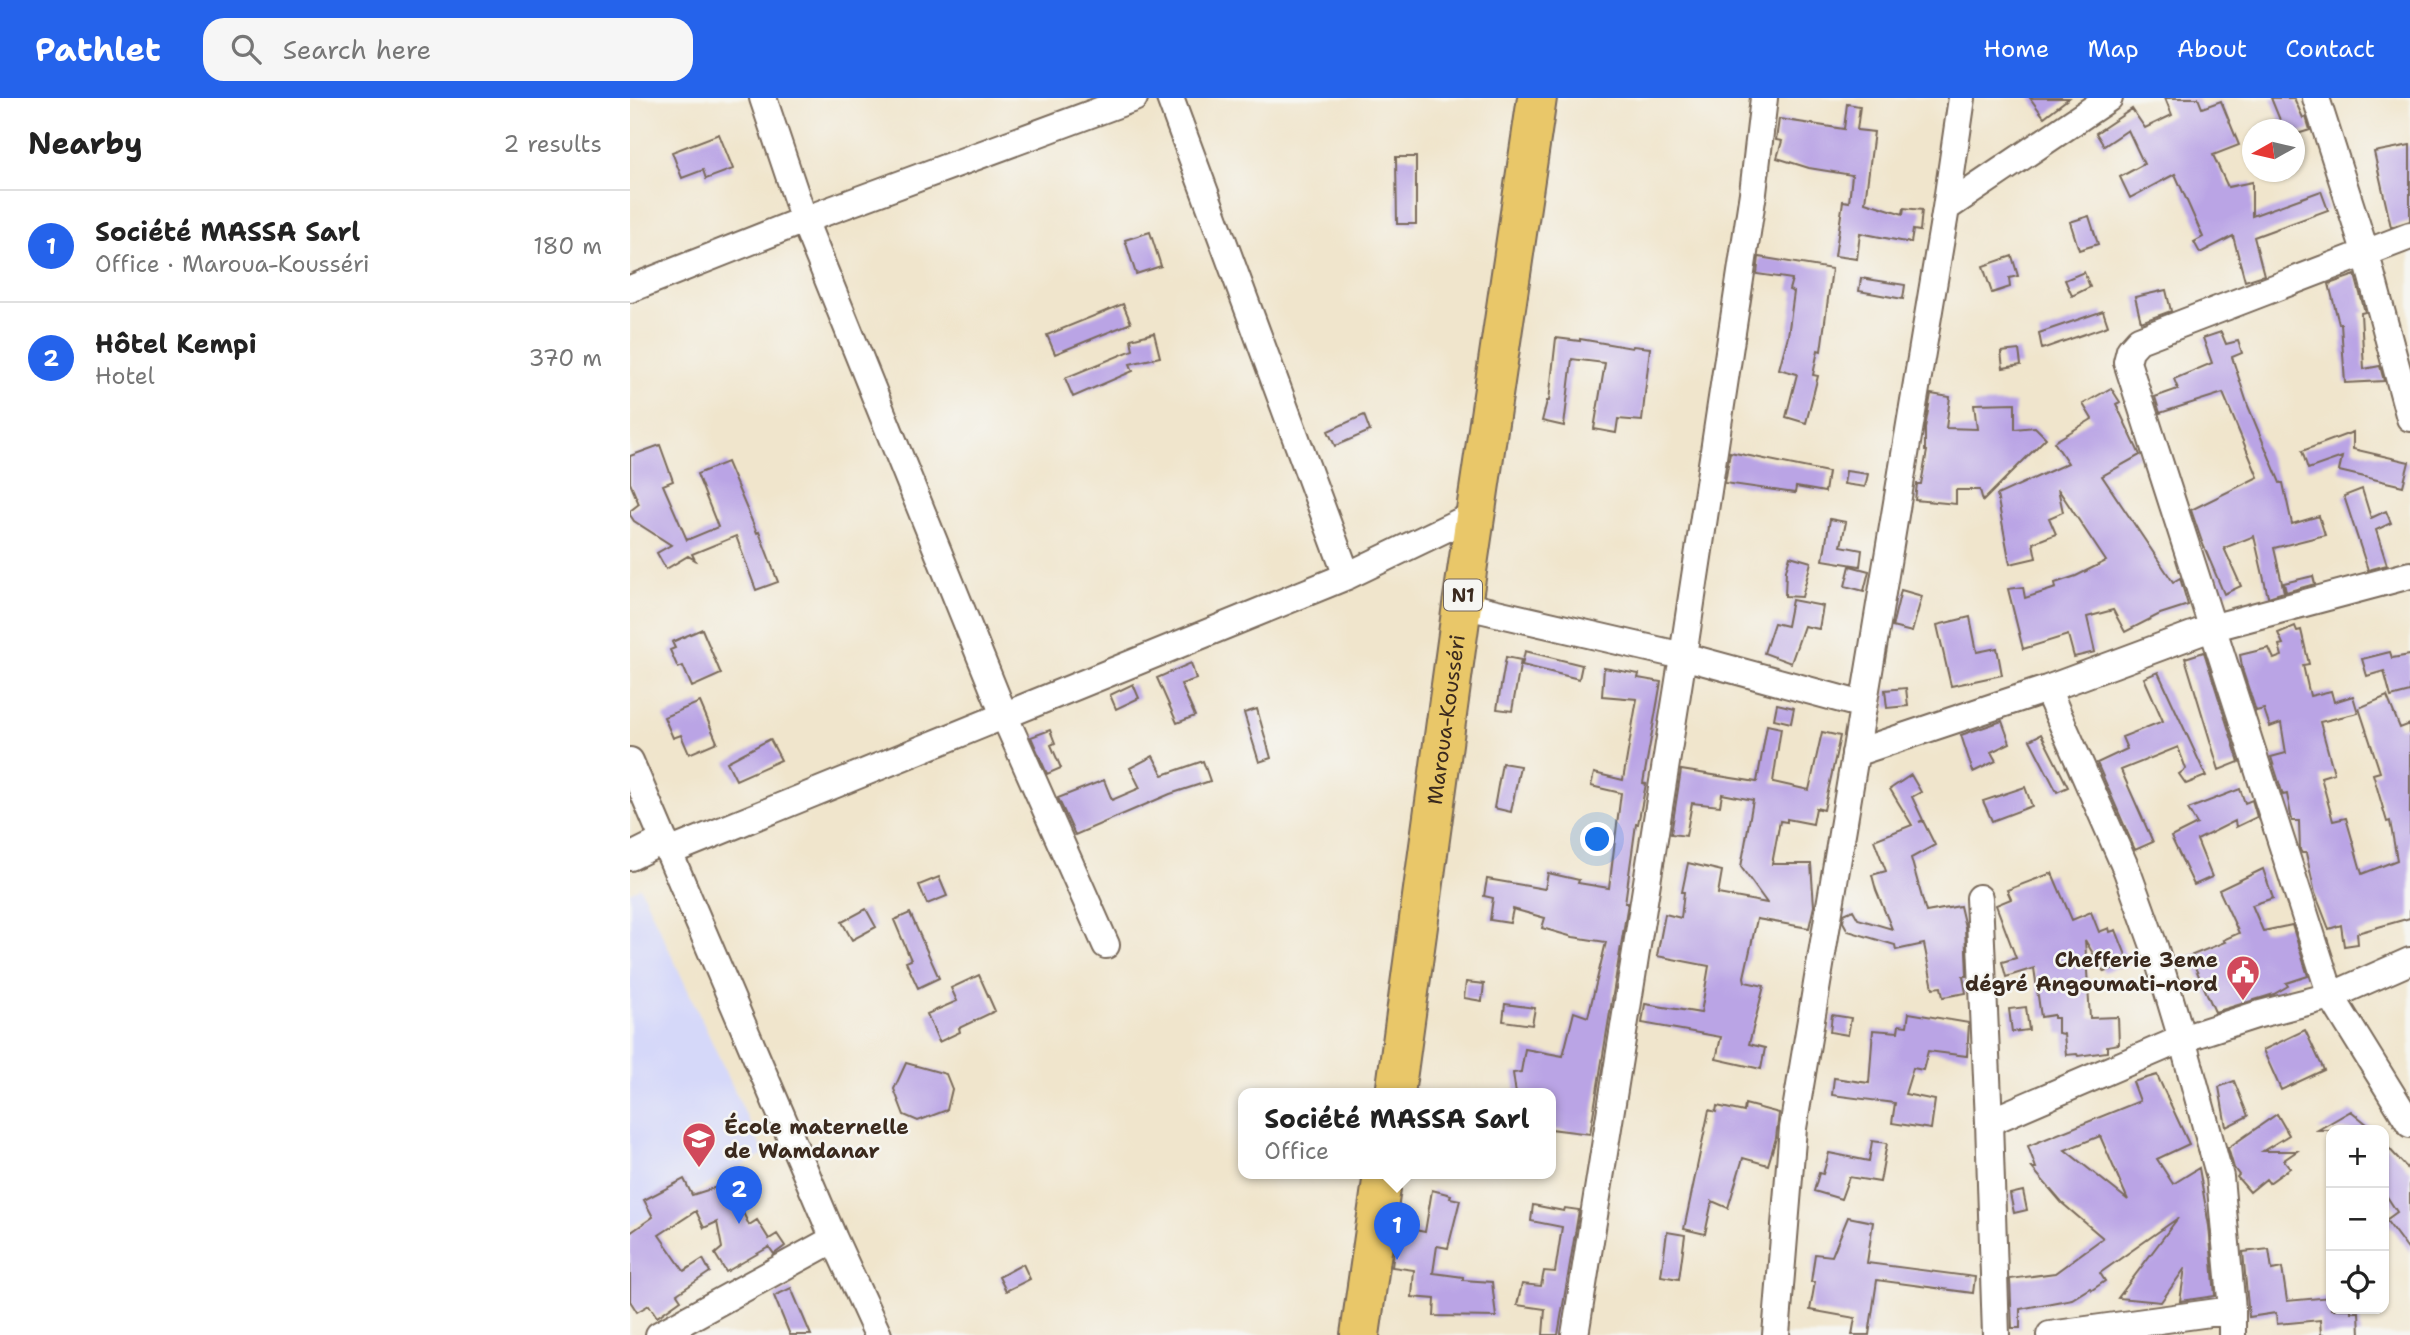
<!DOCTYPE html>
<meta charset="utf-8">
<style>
body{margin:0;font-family:"Shantell Sans",sans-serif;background:#f6f6f6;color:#222}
.controls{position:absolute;right:21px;bottom:21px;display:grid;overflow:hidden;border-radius:14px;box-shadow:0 2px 5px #0004}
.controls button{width:63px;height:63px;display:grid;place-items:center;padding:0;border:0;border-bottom:2px solid #e0e0e0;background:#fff;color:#222;font:35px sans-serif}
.compass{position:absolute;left:1612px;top:21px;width:63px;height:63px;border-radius:50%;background:#fff;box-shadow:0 2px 5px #0004;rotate:262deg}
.you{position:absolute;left:968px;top:742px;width:24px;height:24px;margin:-18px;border:5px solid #fff;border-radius:50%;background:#1a73e8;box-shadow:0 0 0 10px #1a73e833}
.badge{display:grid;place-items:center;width:46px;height:46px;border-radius:50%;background:#2563eb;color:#fff;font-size:23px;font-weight:700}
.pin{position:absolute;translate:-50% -58px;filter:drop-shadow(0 2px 4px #0008)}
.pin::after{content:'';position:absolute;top:37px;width:24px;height:21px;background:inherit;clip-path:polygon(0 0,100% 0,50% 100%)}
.popup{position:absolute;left:608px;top:990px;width:318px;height:91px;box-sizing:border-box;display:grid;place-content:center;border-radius:14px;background:#fff;filter:drop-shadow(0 2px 5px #0005);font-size:23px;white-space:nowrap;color:#767676}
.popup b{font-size:26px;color:#222}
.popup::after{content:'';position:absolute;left:50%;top:100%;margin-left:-14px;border:14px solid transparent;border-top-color:#fff}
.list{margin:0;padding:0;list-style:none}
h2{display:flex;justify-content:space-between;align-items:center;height:91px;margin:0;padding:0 28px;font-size:30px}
h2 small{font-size:23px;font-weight:400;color:#767676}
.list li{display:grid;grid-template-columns:46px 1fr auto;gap:21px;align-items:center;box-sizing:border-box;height:112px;padding:0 28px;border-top:2px solid #e0e0e0}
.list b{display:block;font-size:26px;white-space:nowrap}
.list p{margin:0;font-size:23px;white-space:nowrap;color:#767676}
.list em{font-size:23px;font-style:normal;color:#767676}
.icon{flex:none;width:38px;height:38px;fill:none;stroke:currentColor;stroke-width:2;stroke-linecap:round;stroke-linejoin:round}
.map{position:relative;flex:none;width:1780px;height:1237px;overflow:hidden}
header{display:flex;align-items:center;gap:42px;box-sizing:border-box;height:98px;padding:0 35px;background:#2563eb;color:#fff}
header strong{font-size:33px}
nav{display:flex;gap:38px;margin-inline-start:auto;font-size:24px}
.search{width:490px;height:63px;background:#f6f6f6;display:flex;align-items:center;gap:18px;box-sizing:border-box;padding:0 24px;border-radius:21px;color:#767676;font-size:26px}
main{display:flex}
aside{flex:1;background:#fff}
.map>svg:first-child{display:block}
.built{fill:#d5d8f9}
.building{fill:#baa4e5;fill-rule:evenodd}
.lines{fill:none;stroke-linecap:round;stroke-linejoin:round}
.minor-casing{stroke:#7a6b5b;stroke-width:30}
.highway-casing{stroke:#7a6b5b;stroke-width:42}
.minor{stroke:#fff;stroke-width:26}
.highway{stroke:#e9c769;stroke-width:38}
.labels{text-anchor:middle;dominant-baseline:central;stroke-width:5;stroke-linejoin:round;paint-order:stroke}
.shield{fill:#f6f6f2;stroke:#73675e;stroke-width:2}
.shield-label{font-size:19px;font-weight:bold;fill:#3b2a1e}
.street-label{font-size:21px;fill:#3b2a1e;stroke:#f6f6f2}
.poi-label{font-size:21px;font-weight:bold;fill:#3b2a1e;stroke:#f6f6f2;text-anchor:end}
</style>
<header>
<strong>Pathlet</strong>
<div class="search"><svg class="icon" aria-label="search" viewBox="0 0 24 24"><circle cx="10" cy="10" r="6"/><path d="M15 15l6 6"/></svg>Search here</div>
<nav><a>Home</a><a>Map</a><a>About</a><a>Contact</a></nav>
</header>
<main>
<aside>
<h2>Nearby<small>2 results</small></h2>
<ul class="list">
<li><span class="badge">1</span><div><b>Société MASSA Sarl</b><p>Office · Maroua-Kousséri</p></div><em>180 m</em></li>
<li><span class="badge">2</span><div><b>Hôtel Kempi</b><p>Hotel</p></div><em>370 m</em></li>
</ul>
</aside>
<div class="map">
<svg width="1780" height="1237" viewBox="0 0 1780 1237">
<rect width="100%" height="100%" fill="#f6f6f2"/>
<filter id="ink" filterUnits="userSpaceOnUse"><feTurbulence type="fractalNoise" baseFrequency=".0143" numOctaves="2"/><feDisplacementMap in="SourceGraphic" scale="14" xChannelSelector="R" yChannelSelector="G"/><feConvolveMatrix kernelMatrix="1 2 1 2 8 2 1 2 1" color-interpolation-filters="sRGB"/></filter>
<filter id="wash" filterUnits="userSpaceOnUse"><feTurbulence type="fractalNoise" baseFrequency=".00686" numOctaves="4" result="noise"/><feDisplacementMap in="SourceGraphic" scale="28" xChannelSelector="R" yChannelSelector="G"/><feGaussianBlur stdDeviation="1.57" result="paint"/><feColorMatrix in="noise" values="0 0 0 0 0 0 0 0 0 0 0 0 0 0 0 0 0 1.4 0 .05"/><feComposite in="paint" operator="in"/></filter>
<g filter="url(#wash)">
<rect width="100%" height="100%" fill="#f0e5cc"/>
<!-- built -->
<path class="built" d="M10,789L134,1056L0,1129V794Z"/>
<g id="blocks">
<!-- building -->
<path class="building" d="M1400,0H1439L1414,19Z
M1535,0H1568L1572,10L1591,3L1609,47L1583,57L1598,89L1622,84V118L1691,93L1698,112L1624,139L1634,177L1615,183L1603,138L1570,155L1564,144L1573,139L1545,76L1500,100L1490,79L1514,66L1498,32L1474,48L1466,35L1502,11L1515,30L1542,17Z
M1641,0H1664L1673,20L1676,19L1680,32L1664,37V32H1654Z
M1217,6L1230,8L1227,32L1244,34L1235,104L1273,116L1274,110L1292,112L1290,133L1283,132L1281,145L1230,135L1227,161L1205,158L1213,103L1219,104L1222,77L1179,70L1147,60L1152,43L1146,42L1149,21L1214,31Z
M89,36L103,71L76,81L73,72L52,80L42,54Z
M1780,47V123L1761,129L1744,54Z
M766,59H786V126H767Z
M1459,118L1468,146L1449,152L1440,124Z
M520,134L531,168L506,176L495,142Z
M1382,158L1388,178L1379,180L1380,189L1362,195L1353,168Z
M1129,159L1202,171L1191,253L1188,252L1183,277L1188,278L1176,325L1156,319L1167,276L1149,271L1158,238L1164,194L1159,192L1162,181L1127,176Z
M1454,174L1460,189L1442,198L1435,182Z
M1725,177L1735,214L1731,215L1734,271L1750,268L1754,283L1715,285L1711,226H1709L1699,186Z
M1231,180L1275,187L1273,201L1229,193Z
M1536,192L1541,213L1511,224L1505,199Z
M493,206L501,225L425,256L417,237Z
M1473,213L1478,228L1412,251L1409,235Z
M1591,234L1596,246L1608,243L1612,255L1602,259L1618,308L1650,385H1653L1662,426L1689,418L1695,437L1644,450L1654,494L1638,499L1624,438L1594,450L1611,488L1594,496L1572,444L1561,412L1628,379L1593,295L1530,315L1525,299L1548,291L1544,281L1582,265L1573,240Z
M524,235L530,259L500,266L503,273L443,299L435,280L503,252L501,241Z
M926,240L950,243V241L1002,250L1003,248L1020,250L1012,323L988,321L986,335L964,331L975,265L942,261L934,328L912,323L917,303H919Z
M1389,252L1391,267L1373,270L1371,254Z
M1481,290L1490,304L1486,306L1510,357L1472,378L1543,484L1550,480L1558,507L1530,516L1495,534L1483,512L1457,519L1465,554L1444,559L1438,537L1393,551L1378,491L1393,489L1395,500L1426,490L1425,485L1446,478L1476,463L1428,391L1433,414L1419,420L1426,436L1403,445L1406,460L1380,466L1367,397L1438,365L1424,344L1462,321L1453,306Z
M1301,296L1320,299L1316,330L1347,331L1344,306L1385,305V331L1405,329L1416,340L1353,403L1350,392H1326V406L1285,402L1287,386H1291L1297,353H1295V330Z
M734,317L740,333L705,348L698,333Z
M1723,334V351L1779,364L1773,388L1709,373L1712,359L1678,371L1672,353Z
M30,347L43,383L33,387L57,442L88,429L67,376L97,364L127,435L129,434L148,484L126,492L106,438L62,456L65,462L58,458L36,471L27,455L41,447L4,423L0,417V413L9,406L0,385V358Z
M1100,354L1198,374L1195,394L1166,389L1165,395L1095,385Z
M1216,373L1238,376L1235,389L1214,386Z
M1732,391L1741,420L1756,413L1761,425L1746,432L1757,467L1738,472L1714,398Z
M1200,421L1216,424L1211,448L1232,452L1230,468L1193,462Z
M1160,458L1181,464L1172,499L1155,498L1156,472Z
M1220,468L1239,473L1234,493L1215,488Z
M1683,478L1685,486L1656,494L1654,485Z
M1271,492L1292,498L1282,534L1262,529Z
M1162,502L1193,508L1189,531L1174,528L1161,565L1134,555L1144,525L1157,528Z
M1340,519L1347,554L1367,550L1372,577L1321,588L1307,527Z
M1665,528L1667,533L1671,532L1679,566L1673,567L1680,598L1701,593L1704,604L1723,598L1728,615L1690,624L1704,675L1691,679L1703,723L1716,720L1732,776L1767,762L1760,723L1757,724L1743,676L1750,674L1729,610L1757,598L1770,630L1780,626V820L1727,835L1728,846L1714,848L1711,827L1699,831L1685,795L1676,755H1672L1670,752L1669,723H1662L1657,696L1653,697L1641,659L1656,655L1651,625L1640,629L1634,611L1626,613L1613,574L1610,557L1639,550L1644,561L1652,558L1649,547L1653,546L1648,535Z
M72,531L91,576L62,589L53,568L48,570L40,552L45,550L42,544Z
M895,553L952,567L949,581L892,567Z
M1574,554L1609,664L1589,672L1555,560Z
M1760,554L1762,560L1780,557V594L1761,599L1754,573L1737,578L1732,561Z
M876,559L891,562L882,613L867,611Z
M561,565L566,581L551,586L565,618L547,625L527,580Z
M974,570L1009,576L1008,580L1031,584L1013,685L1016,686L1008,726H1006L995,805H998L960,1036L921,1031V996H886L883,975L891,974L895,951L933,958L944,914L958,919L976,844L943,839L912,830L915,820L883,811L880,825L860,822L863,800L854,798L857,781L915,791L918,775L949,782L948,785L979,790L991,695L961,688L964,675L993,682L1007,601L972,598Z
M1528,574L1576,678L1556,686L1549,676L1556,671L1548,649L1491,672L1523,744L1505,752L1467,665L1497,651L1492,639L1533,623L1514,580Z
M503,586L509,600L486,611L480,597Z
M1276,590L1278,608L1257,610L1255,592Z
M70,604L87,644L59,656L51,637L43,640L34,619Z
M1147,606L1164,610L1161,625L1144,621Z
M627,611L641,660L629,664L614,615Z
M1372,623L1380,645L1361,654L1366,663L1343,674L1331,637Z
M1137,627L1151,630L1143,684L1179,692L1192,634L1210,638L1194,712L1186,710L1183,726L1157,721V724L1150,723L1142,766H1181L1184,808L1179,830L1127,821L1114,879L1115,884L1134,888L1119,946L1135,950L1131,971L1086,961L1091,939L1012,925L1015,906L1071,915L1079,868L1027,858L1035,816L1051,820L1054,794H1052L1058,765L1092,773L1088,796L1137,805L1111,769L1123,702L1092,696L1090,708L1062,705L1056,738L1041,736L1051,672L1127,684Z
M420,632L425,645L421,647L431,670L417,676L401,639Z
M1411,636L1438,689L1427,694L1400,642Z
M140,641L151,662L106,682L97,664Z
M523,658L533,677L573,663L580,683L540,696L445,737L428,700L474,682L482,702L510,690L500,670Z
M872,665L890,668L881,714L864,710Z
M1281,677L1291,694L1282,699L1293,722L1289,724L1293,723L1305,747L1281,760L1296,814L1330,808L1335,829L1337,878H1333L1336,895L1313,899L1311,889L1303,890L1294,846L1266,852L1265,847L1218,833L1213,824L1214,816L1223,812L1228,821L1262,831L1246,792L1242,777L1256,773L1244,742L1282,727L1260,691Z
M1395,689L1402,708L1362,723L1353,703Z
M1610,691L1615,705L1622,702L1627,719L1606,729L1605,723L1567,742L1582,779L1564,787L1541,739L1567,726L1558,711Z
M1633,771L1643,800L1622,807L1633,833L1662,827L1678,878L1656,885L1658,888L1644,896L1585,914L1560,858L1595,844L1593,842L1609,835L1589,792Z
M1422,775L1442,822L1461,814L1469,834L1479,830L1480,834L1486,832L1499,865L1474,874L1455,842L1460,920L1488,919L1489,946L1477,948V954L1448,958L1447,956L1436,957L1434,936L1428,935V920H1424V917L1411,919L1404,870L1376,879L1372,864L1386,860L1366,807L1381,801L1377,792Z
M309,779L317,798L297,806L289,787Z
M236,811L246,829L222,842L212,824Z
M280,815L309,880L288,890L276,864L281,862L264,822Z
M349,877L365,913L329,930L330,934L309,944L297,916L327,903L321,890Z
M836,884L854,886L852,903L834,900Z
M875,906L905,910L902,927L873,923Z
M1396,909L1399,932L1382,934L1379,911Z
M1279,915L1339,925L1337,958L1298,953L1293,972L1283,970L1275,996L1305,1002L1301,1031L1262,1025L1265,1005L1202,997L1204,980L1239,985L1243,932L1268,934L1269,927L1277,928Z
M1202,917L1221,920L1218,937L1200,934Z
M1675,932L1694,972L1651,992L1633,952Z
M276,965L316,976L322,991L317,1012L288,1023L274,1017L264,991Z
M1527,977L1559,1046L1527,1061L1543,1086L1569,1070L1579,1128L1585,1198L1550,1203L1555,1170L1531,1204L1488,1200L1548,1120L1470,1175L1475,1183L1462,1192L1460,1190L1442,1201L1390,1211V1230H1382L1380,1181L1425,1175L1473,1140L1432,1105L1402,1070H1406L1398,1048L1510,1003L1503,984ZM1470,1038L1498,1102L1435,1052Z
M1604,983L1618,1018L1596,1029L1589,989Z
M1115,1006L1149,1015L1146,1040L1138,1067L1113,1060L1098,1110L1082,1103L1075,1136L1054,1131L1079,1012L1086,1014L1087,1008L1114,1014Z
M1721,1013L1744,1032H1688Z
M1647,1016L1659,1037L1633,1053H1667L1654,1062L1660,1070L1639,1085L1636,1081L1620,1094L1607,1079L1609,1077L1604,1070L1598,1050Z
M1242,1043L1257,1045L1250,1084L1219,1079L1211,1101L1184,1093L1189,1075L1193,1076L1199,1055L1239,1063Z
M1754,1045L1780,1073V1154L1756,1122L1767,1114L1754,1094Z
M54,1081L62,1097L106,1083L113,1096L106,1100L119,1127L127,1122L139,1141L147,1136L155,1148L144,1156L139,1149L96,1174L85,1156L92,1150L87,1124L74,1130L66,1113L29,1137L54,1173L73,1161L80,1174L47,1196L51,1202L27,1219L19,1207L7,1214L0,1203V1135L23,1119L14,1102Z
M802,1092L821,1097L820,1100L830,1102L818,1150L807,1148L803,1175L833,1179V1182L862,1184L866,1219L804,1218L805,1201L782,1199L784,1172L762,1169L766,1138L783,1141L785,1132L795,1134Z
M1393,1093L1397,1112L1384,1115L1380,1096Z
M903,1107L934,1113L935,1110L949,1112L928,1237H913L915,1211L887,1207L892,1186L911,1188L914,1173L925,1174L932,1129L901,1123Z
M1218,1119L1243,1124L1237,1165L1345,1179L1343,1195L1247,1182L1239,1237H1222L1225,1220L1180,1212L1185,1184H1181L1185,1156L1202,1158Z
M1037,1134L1055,1137L1049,1181L1031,1178Z
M1639,1151L1642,1172L1652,1170L1657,1203L1701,1199V1211H1721V1214H1729L1730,1237H1691L1690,1222L1647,1226L1646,1215L1619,1219L1613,1154Z
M393,1166L400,1181L376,1193L369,1179Z
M161,1190L181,1237H160L144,1198Z"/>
</g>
</g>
<g filter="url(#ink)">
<use href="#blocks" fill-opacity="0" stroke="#7a6b5b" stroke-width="2"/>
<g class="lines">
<!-- minor casing -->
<g class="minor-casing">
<path id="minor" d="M133,0L174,122L374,617L476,847
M540,0L717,478
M1686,0L1735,153L1780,320
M1316,110L1479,0
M1780,138L1509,242L1500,252L1497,264L1701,898L1780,1026
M0,191L174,122L504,0
M832,507L1053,558L1233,607
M1225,655L1417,591
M0,663L204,1141L248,1237
M39,754L717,478L846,416
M0,759L34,742
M1349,800L1359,1024
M29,1237L204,1141
M945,1237L1053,558L1123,95L1134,0
M1146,1237L1163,1030L1316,110L1332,0
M1366,1237L1359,1024L1552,941L1626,917L1701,898L1780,863
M1420,1237L1602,1212
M1602,1237V1212L1590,1079L1552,941L1525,851L1497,773L1417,591L1581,530L1780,477"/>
</g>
<!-- highway casing -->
<g class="highway-casing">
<g id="highway">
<path id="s1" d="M765,996L832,507L907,0"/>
<path d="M730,1237L753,1076"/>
</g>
</g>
<!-- minor -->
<use href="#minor" class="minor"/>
<!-- highway -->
<use href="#highway" class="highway"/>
</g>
</g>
<!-- icons -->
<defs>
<g id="civic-pin" transform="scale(1.75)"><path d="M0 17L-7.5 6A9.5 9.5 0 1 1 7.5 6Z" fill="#d1495b" stroke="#f6f6f2"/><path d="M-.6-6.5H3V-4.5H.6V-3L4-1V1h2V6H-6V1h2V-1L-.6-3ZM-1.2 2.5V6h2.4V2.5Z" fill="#fff"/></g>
<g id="school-pin" transform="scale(1.75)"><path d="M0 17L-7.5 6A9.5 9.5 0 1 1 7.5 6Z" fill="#d1495b" stroke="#f6f6f2"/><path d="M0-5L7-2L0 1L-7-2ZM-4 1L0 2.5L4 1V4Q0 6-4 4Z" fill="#fff"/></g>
</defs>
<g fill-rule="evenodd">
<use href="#civic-pin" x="1613" y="874"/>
<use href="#school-pin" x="69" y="1041"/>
</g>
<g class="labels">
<!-- shield labels -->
<rect class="shield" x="814" y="481.5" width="38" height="31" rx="5"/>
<g class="shield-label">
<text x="833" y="497">N1</text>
</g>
<!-- street labels -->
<g class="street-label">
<text stroke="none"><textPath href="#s1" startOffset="378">Maroua-Kousséri</textPath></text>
</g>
<!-- poi labels -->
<g class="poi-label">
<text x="1588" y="862">Chefferie 3eme<tspan x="1588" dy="24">dégré Angoumati-nord</tspan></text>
<text x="94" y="1029" text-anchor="start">École maternelle<tspan x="94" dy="24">de Wamdanar</tspan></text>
</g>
</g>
</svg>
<div class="controls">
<button>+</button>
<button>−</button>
<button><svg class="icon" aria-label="locate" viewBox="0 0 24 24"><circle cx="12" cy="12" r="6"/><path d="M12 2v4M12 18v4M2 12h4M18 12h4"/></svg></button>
</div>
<svg class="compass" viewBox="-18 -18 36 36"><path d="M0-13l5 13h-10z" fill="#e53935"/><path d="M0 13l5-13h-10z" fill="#767676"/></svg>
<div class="you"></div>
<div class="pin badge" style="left:767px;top:1162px">1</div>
<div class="popup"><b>Société MASSA Sarl</b>Office</div>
<div class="pin badge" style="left:109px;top:1126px">2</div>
</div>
</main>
